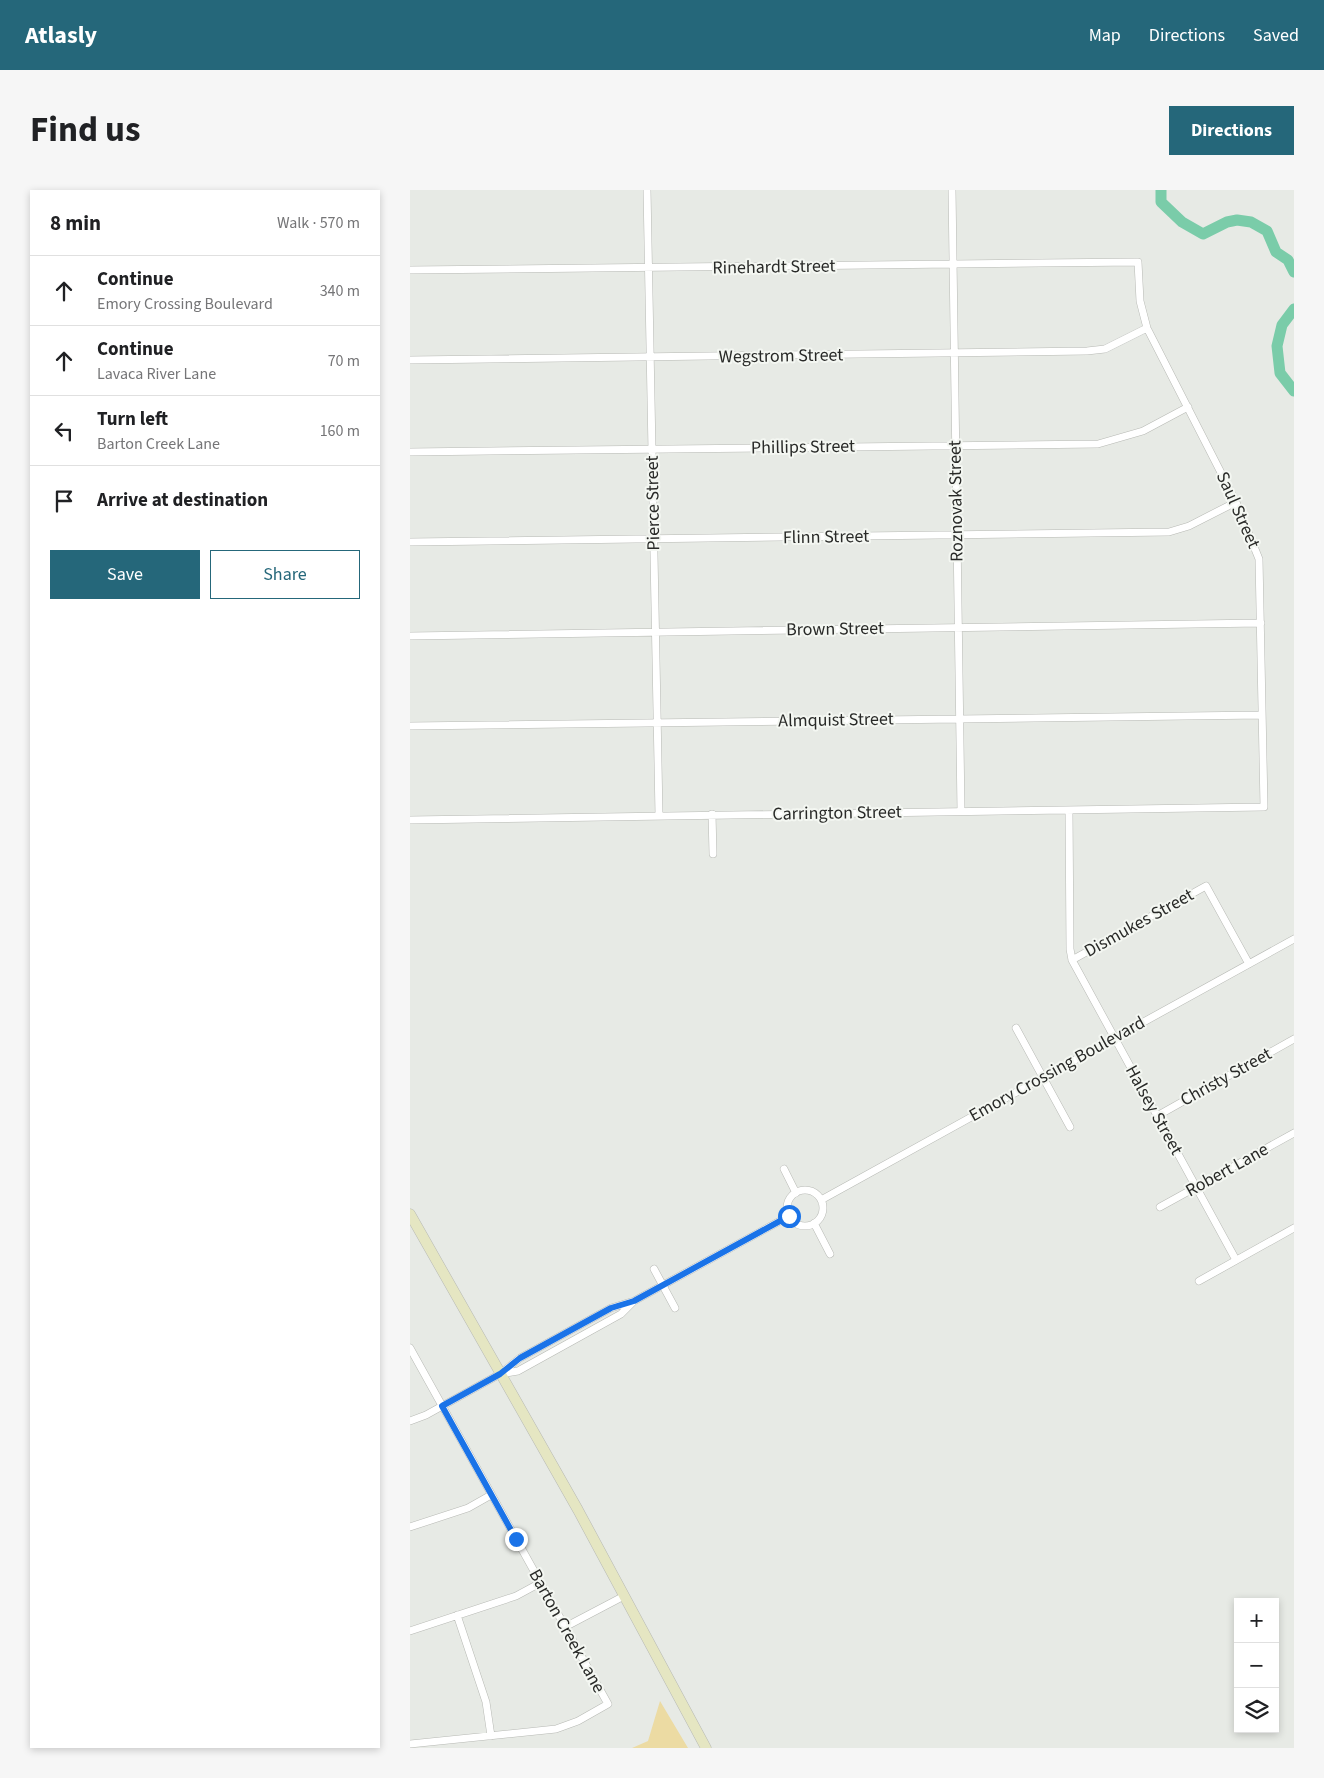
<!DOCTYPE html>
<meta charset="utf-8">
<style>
body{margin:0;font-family:"Source Sans 3",sans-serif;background:#f6f6f6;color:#202124}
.controls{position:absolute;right:15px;bottom:15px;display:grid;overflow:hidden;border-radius:0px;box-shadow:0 2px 8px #0003}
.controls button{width:45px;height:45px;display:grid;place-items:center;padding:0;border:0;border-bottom:1px solid #e0e0e0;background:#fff;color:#202124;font:25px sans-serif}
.stop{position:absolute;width:15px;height:15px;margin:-11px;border:4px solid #1a73e8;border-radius:50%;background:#fff}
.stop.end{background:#1a73e8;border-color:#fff;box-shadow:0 1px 5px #0008}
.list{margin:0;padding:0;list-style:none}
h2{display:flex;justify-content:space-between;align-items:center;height:65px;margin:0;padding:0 20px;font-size:21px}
h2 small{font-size:16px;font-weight:400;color:#757577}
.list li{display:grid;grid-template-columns:32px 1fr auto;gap:15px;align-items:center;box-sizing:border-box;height:70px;padding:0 20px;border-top:1px solid #e0e0e0}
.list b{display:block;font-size:19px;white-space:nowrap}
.list p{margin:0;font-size:16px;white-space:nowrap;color:#757577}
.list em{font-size:16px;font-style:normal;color:#757577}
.actions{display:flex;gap:10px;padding:15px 20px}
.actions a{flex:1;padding:11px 0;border:1px solid #25677a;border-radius:0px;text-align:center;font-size:18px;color:#25677a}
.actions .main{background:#25677a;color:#fff}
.icon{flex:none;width:28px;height:28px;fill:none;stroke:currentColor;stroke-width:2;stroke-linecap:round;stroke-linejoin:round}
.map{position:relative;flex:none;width:884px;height:1558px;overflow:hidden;border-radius:0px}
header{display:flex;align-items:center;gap:30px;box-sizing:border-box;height:70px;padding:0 25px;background:#25677a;color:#fff}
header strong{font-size:24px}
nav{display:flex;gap:28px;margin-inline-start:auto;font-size:18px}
.intro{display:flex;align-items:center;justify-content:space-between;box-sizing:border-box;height:120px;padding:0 30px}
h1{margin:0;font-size:35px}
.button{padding:12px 22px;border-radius:0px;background:#25677a;color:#fff;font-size:18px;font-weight:700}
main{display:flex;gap:30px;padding:0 30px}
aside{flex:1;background:#fff;border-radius:0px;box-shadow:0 2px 8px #0003}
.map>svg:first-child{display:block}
.green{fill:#ecdba3}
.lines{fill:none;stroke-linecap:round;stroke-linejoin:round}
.river{stroke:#7acca9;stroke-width:11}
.street-casing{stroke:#b7b9b4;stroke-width:8}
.secondary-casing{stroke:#b7b9b4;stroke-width:11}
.street{stroke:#fff;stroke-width:7}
.secondary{stroke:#e5e6c2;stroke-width:10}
.route{stroke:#1a73e8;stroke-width:6}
.labels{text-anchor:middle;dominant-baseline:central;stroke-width:4;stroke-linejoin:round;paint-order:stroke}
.street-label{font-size:18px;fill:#292a28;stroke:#f4f7f2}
</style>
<header>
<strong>Atlasly</strong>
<nav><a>Map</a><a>Directions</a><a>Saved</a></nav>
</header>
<div class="intro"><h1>Find us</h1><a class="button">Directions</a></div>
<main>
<aside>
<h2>8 min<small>Walk · 570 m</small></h2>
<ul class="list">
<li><svg class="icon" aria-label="ahead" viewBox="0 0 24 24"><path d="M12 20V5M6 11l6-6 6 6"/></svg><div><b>Continue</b><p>Emory Crossing Boulevard</p></div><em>340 m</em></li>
<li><svg class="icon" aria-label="ahead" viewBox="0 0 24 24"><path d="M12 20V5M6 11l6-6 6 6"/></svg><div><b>Continue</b><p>Lavaca River Lane</p></div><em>70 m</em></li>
<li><svg class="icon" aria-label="left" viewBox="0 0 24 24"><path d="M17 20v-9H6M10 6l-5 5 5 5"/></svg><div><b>Turn left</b><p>Barton Creek Lane</p></div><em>160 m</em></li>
<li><svg class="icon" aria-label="arrive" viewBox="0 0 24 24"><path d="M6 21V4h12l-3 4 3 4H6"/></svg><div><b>Arrive at destination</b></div></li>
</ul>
<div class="actions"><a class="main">Save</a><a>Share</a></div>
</aside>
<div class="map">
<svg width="884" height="1558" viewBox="0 0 884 1558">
<rect width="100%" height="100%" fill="#e7eae5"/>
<!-- green -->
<path class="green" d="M250,1511L278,1558H222L238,1551Z"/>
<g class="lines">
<!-- river -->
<path class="river" d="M751,0V12L772,32L793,44L817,32L827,30L841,32L857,41L866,62L878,70L884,82
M884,119L872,135L867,156L870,183L884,201"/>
<!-- street casing -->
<g class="street-casing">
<path id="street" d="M237,0L249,625
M542,0L551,621
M0,80L728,72L730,111L737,138L826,312L849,369L854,617L0,630
M0,170L677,161L695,159L737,138
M0,262L688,254L733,241L778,217
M0,352L759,342L779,336L826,312
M0,446L851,433
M0,536L852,525
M659,620L660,759L662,770L826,1070
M302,624L303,664
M662,770L796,696L839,774
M606,838L660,937
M747,926L884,849
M374,979L386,1003
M377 1018a18 18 0 1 1 36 0a18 18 0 1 1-36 0Z
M411,1010L884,749
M750,1017L884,943
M404,1033L420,1064
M244,1079L265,1118
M789,1091L884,1038
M0,1158L198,1514L168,1531L146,1539L0,1554
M91,1184L108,1181L117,1176L211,1124L224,1111
M0,1231L16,1225L90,1184L110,1168L201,1118L224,1111L379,1026
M0,1337L58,1318L81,1305
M47,1425L76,1512L81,1546
M155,1437L214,1406
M0,1441L106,1406L130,1393"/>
</g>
<!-- secondary casing -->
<g class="secondary-casing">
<path id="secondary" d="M0,1024L168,1320L296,1558"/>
</g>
<!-- street -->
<use href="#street" class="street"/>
<!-- secondary -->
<use href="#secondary" class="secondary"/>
</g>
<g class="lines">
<!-- route -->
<path class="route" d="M106,1349L32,1216L90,1184L110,1168L201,1118L224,1111L379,1026"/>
</g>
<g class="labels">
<!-- street labels -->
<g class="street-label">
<text transform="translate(364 77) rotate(-1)">Rinehardt Street</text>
<text transform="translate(371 166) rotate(-1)">Wegstrom Street</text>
<text transform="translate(393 257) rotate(-1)">Phillips Street</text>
<text transform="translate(546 311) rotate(-91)">Roznovak Street</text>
<text transform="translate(243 313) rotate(-91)">Pierce Street</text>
<text transform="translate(828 320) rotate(66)">Saul Street</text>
<text transform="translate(416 347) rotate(-1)">Flinn Street</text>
<text transform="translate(425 439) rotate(-1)">Brown Street</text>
<text transform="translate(426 530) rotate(-1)">Almquist Street</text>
<text transform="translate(427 623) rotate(-1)">Carrington Street</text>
<text transform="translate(729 733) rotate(-29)">Dismukes Street</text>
<text transform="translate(647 879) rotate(-29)">Emory Crossing Boulevard</text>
<text transform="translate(816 887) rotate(-29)">Christy Street</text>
<text transform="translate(744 920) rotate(61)">Halsey Street</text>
<text transform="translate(817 980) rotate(-29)">Robert Lane</text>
<text transform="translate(157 1441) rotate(61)">Barton Creek Lane</text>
</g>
</g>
</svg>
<div class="controls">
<button>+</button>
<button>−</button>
<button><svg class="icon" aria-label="layers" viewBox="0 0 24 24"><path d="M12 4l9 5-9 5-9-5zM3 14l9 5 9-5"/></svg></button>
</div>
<div class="stop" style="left:379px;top:1026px"></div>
<div class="stop end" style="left:106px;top:1349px"></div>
</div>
</main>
